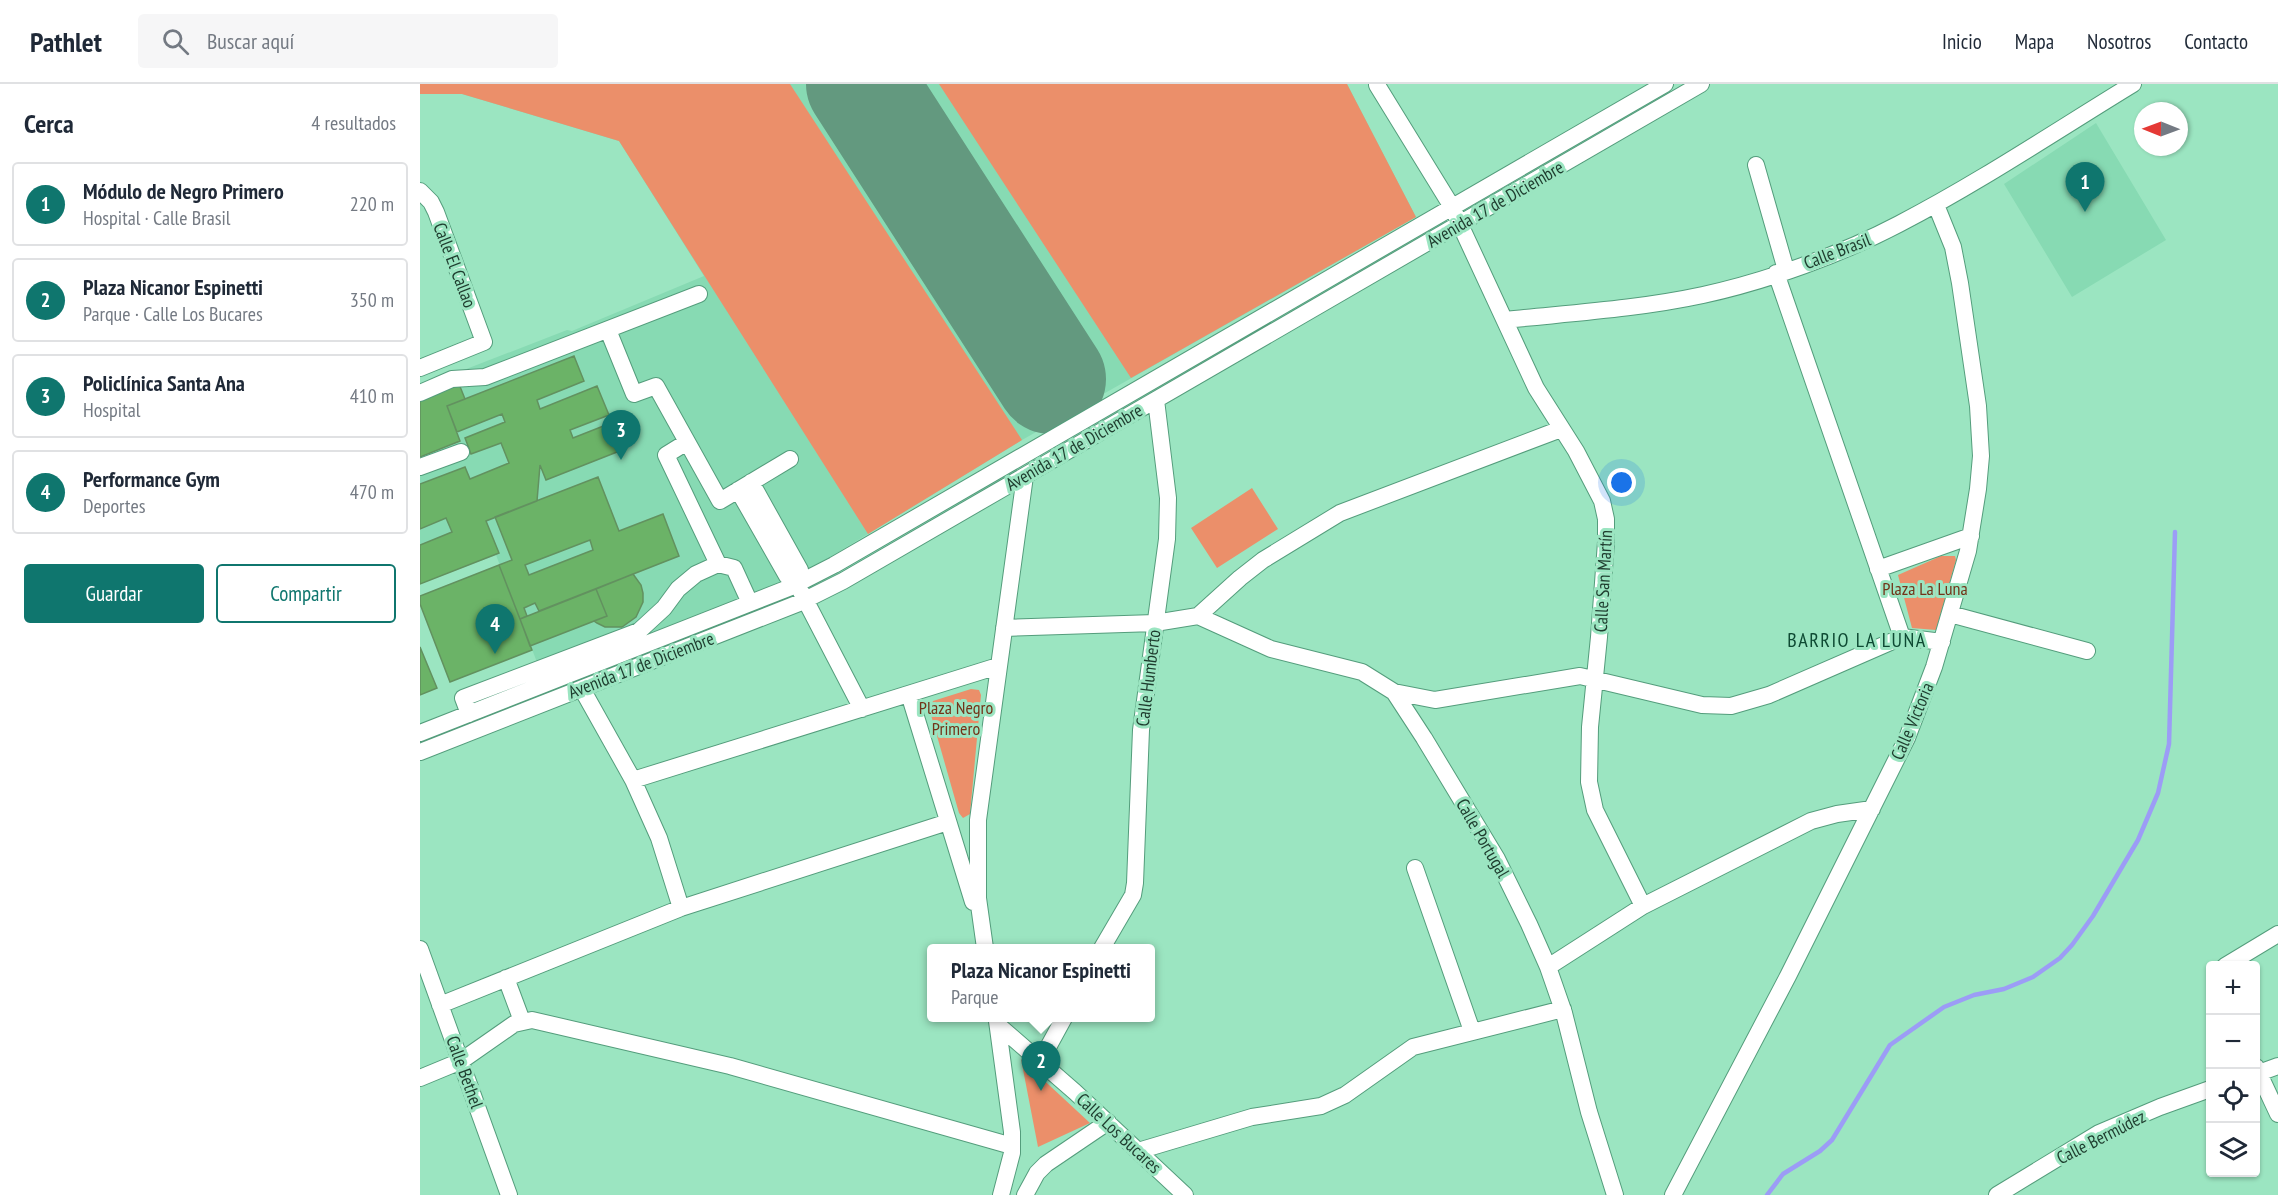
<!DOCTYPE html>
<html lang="es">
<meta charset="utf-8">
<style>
body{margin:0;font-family:"PT Sans Narrow",sans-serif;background:#f6f6f7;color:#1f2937}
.controls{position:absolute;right:18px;bottom:18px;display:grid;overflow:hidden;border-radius:6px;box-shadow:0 2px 4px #0004}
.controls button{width:54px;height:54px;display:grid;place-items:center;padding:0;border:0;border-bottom:2px solid #e0e1e3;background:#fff;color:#1f2937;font:30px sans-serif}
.compass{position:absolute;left:1714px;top:18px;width:54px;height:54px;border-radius:50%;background:#fff;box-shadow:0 2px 4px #0004;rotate:271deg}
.you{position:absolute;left:1202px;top:399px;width:21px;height:21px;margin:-15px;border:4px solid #fff;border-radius:50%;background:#1a73e8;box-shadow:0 0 0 9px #1a73e833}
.badge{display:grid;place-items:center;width:39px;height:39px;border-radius:50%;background:#0f766e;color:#fff;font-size:20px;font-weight:700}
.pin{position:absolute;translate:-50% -50px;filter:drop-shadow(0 2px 3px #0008)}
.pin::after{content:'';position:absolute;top:32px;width:21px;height:18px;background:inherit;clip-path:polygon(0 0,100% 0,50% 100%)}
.popup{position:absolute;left:507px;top:860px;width:228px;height:78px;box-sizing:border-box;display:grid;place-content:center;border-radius:6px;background:#fff;filter:drop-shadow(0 2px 4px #0005);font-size:20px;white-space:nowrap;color:#747a83}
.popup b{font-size:22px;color:#1f2937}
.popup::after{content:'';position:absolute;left:50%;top:100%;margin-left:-12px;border:12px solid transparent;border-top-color:#fff}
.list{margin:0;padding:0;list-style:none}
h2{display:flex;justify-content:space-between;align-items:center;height:78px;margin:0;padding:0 24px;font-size:26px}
h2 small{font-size:20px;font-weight:400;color:#747a83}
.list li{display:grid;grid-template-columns:39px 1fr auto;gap:18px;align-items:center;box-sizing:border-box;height:84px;margin:0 12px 12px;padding:0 12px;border:2px solid #e0e1e3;border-radius:6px}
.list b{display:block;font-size:22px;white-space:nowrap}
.list p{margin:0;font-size:20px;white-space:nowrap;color:#747a83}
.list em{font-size:20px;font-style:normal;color:#747a83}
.actions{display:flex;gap:12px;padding:18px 24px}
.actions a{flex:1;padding:14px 0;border:2px solid #0f766e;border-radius:6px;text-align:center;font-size:21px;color:#0f766e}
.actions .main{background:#0f766e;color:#fff}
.icon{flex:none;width:33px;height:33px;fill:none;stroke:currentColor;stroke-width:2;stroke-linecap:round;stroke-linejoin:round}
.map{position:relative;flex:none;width:1858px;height:1111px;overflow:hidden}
header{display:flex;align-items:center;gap:36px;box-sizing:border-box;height:84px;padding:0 30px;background:#fff;border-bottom:2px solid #e0e1e3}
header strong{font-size:28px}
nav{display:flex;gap:33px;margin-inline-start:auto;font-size:21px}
.search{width:420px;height:54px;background:#f6f6f7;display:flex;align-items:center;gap:15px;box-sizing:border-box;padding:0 21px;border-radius:6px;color:#747a83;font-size:22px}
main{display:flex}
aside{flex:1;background:#fff}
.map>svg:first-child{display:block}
.built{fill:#87dab3}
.green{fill:#eb8f6a}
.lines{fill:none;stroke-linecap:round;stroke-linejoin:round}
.stream{stroke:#9c9cf6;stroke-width:4.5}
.runway{stroke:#63997f;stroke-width:110}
.building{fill:#6bb367;stroke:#62915f;stroke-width:1.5;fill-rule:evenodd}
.minor-casing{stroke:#549d7c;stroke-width:18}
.minor{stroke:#fff;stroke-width:16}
.labels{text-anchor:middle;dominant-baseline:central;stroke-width:6;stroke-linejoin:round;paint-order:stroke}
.street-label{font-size:18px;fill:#1e3c2e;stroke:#9be5c1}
.park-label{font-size:18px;fill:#723419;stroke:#9be5c1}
.neighbourhood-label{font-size:20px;letter-spacing:1.5px;fill:#0e4a33;stroke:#9be5c1}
</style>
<header>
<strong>Pathlet</strong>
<div class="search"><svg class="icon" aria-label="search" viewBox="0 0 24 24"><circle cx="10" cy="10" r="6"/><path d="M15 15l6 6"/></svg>Buscar aquí</div>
<nav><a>Inicio</a><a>Mapa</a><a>Nosotros</a><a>Contacto</a></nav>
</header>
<main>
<aside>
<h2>Cerca<small>4 resultados</small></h2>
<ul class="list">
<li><span class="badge">1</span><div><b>Módulo de Negro Primero</b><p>Hospital · Calle Brasil</p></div><em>220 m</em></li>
<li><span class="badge">2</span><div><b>Plaza Nicanor Espinetti</b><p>Parque · Calle Los Bucares</p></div><em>350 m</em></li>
<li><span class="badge">3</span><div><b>Policlínica Santa Ana</b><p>Hospital</p></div><em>410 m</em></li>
<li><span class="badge">4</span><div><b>Performance Gym</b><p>Deportes</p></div><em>470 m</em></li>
</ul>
<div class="actions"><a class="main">Guardar</a><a>Compartir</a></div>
</aside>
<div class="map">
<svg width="1858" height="1111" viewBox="0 0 1858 1111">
<rect width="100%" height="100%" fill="#9be5c1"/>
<!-- built -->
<path class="built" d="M0,0H927L996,133L602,356L397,481L364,498L123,594L76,471L0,500V303L147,246L152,247L284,192L199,57L42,10H0Z
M1676,39L1746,156L1652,213L1584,100Z"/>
<!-- green -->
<path class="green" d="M0,0H370L602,356L448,450L199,57L42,10H0Z
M519,0H927L996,133L711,294Z
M832,404L858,445L797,484L771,444Z
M1521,472H1535L1536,476L1516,546L1492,544L1478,491Z
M551,605L559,606L561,611L550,730L543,734L539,729L509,624L513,617Z
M601,975L670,1039L618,1063Z"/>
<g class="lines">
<!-- stream -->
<path class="stream" d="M1347,1111L1363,1090L1400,1067L1412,1056L1470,961L1524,923L1554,911L1584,905L1613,893L1640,874L1652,861L1673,832L1718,756L1738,709L1749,660L1755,448"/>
<!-- runway -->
<path class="runway" d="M441,0L631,295"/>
</g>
<!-- building -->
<path class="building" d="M154,272L164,297L117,316L120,325L177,302L189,331L150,346L153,354L191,339L202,366L126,396L120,381L117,417L66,437L79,469L0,500V461L32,448L26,434L0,445V400L45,383L50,395L89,379L81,359L51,370L45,354L85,338L82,330L37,348L27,322Z
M39,300L45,315L27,322L40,357L0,373V316Z
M178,393L199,447L243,430L259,472L119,527L115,519L104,524L107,532L100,535L79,481L92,476L75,433ZM170,456L173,466L109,491L105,481Z
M79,481L112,566L30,598L0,520V512Z
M213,490L221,501L223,509V518L216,533L202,543H185L177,539L174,537L187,532L176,505Z
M176,505L187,532L110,562L100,535Z
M0,563L17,604L0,611Z"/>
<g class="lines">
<!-- minor casing -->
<g class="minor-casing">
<path id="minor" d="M957,1L1032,123L1116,304L1156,367L1182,417L1186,435V458L1179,553L1170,643L1169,698L1175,726L1223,822
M1336,81L1366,186
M0,107L11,118L16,128L64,258L0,284
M1356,189L1482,553
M1085,236C1151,229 1218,225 1283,211C1347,197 1422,170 1479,140C1560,98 1636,47 1713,0
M188,246L214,310L236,302L300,417L370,375
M0,309L32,295L65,293L279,210
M267,358L246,371L298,480
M0,383L41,368
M331,398L380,486L377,500
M318,406L367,492L377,500L442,625
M1458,485L1551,452
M1530,530L1667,567
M778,532L851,565L942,588L974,608L1004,654L1077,775L1109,840L1128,883L1144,929L1169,1028L1195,1111
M584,544L735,539L778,532L820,494L843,476L920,429L1141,345
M162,605L213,696L239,754L261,824
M974,608L1015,616L1160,592L1282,621L1311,622L1349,611L1482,553L1522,558
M489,610L553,818
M49,630L43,614L219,547L244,524L258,505L276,490L298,480L314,484L330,519
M0,649L371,503L414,481L1245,0
M0,668L379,519L423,497L1281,0
M213,696L578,582
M995,784L1052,947
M565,864L558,814V736L605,392
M682,864L713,811L715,799L721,646L747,455L748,414L736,316
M0,865L89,1111
M1805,882L1858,850
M1128,883L1223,822L1391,737L1417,730L1452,725
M86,894L102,937
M20,921L261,824L528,738
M577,937L592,1048V1069L581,1111
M578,941L655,1008L765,1111
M620,978L644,934
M1836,983L1858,1030
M1836,990L1858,982
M0,994L41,977L94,940L112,936L310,982L592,1062
M718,1067L832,1033L901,1022L925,1011L993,963L1143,925
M605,1111L617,1089L626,1080L688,1038
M1253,1111L1368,892L1487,654L1514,583L1548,467L1558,405L1561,372L1558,322L1540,199L1533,163L1516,121
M1577,1111L1679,1049L1740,1023L1790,1005"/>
</g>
<!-- minor -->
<use href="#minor" class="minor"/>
</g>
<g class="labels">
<!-- street labels -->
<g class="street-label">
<text transform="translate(1075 120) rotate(-30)">Avenida 17 de Diciembre</text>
<text transform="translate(1417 167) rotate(-21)">Calle Brasil</text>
<text transform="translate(35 181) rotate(69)">Calle El Callao</text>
<text transform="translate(654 363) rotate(-30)">Avenida 17 de Diciembre</text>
<text transform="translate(1183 497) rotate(-87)">Calle San Martín</text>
<text transform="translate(221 581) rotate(-21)">Avenida 17 de Diciembre</text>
<text transform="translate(728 594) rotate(-83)">Calle Humberto</text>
<text transform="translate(1492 637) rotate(-67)">Calle Victoria</text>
<text transform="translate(1063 754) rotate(60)">Calle Portugal</text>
<text transform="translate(45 988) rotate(70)">Calle Bethel</text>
<text transform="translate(699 1049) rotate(43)">Calle Los Bucares</text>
<text transform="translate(1681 1053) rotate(-27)">Calle Bermúdez</text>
</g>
<!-- park labels -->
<g class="park-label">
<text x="1505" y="504">Plaza La Luna</text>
<text x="536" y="623">Plaza Negro<tspan x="536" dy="21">Primero</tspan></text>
</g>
<!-- neighbourhood labels -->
<g class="neighbourhood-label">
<text x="1437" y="556">BARRIO LA LUNA</text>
</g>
</g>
</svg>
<div class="controls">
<button>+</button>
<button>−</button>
<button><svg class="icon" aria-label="locate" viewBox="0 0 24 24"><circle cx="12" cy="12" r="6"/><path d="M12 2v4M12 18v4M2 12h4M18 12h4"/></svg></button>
<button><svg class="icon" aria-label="layers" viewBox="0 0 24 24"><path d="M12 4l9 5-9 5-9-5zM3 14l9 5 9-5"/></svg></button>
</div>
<svg class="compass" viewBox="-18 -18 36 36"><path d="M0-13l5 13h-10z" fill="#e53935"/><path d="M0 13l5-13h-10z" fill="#747a83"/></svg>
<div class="you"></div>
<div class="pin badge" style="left:1665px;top:128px">1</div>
<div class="pin badge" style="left:621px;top:1007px">2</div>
<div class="popup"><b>Plaza Nicanor Espinetti</b>Parque</div>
<div class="pin badge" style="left:201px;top:376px">3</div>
<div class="pin badge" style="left:75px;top:570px">4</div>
</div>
</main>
